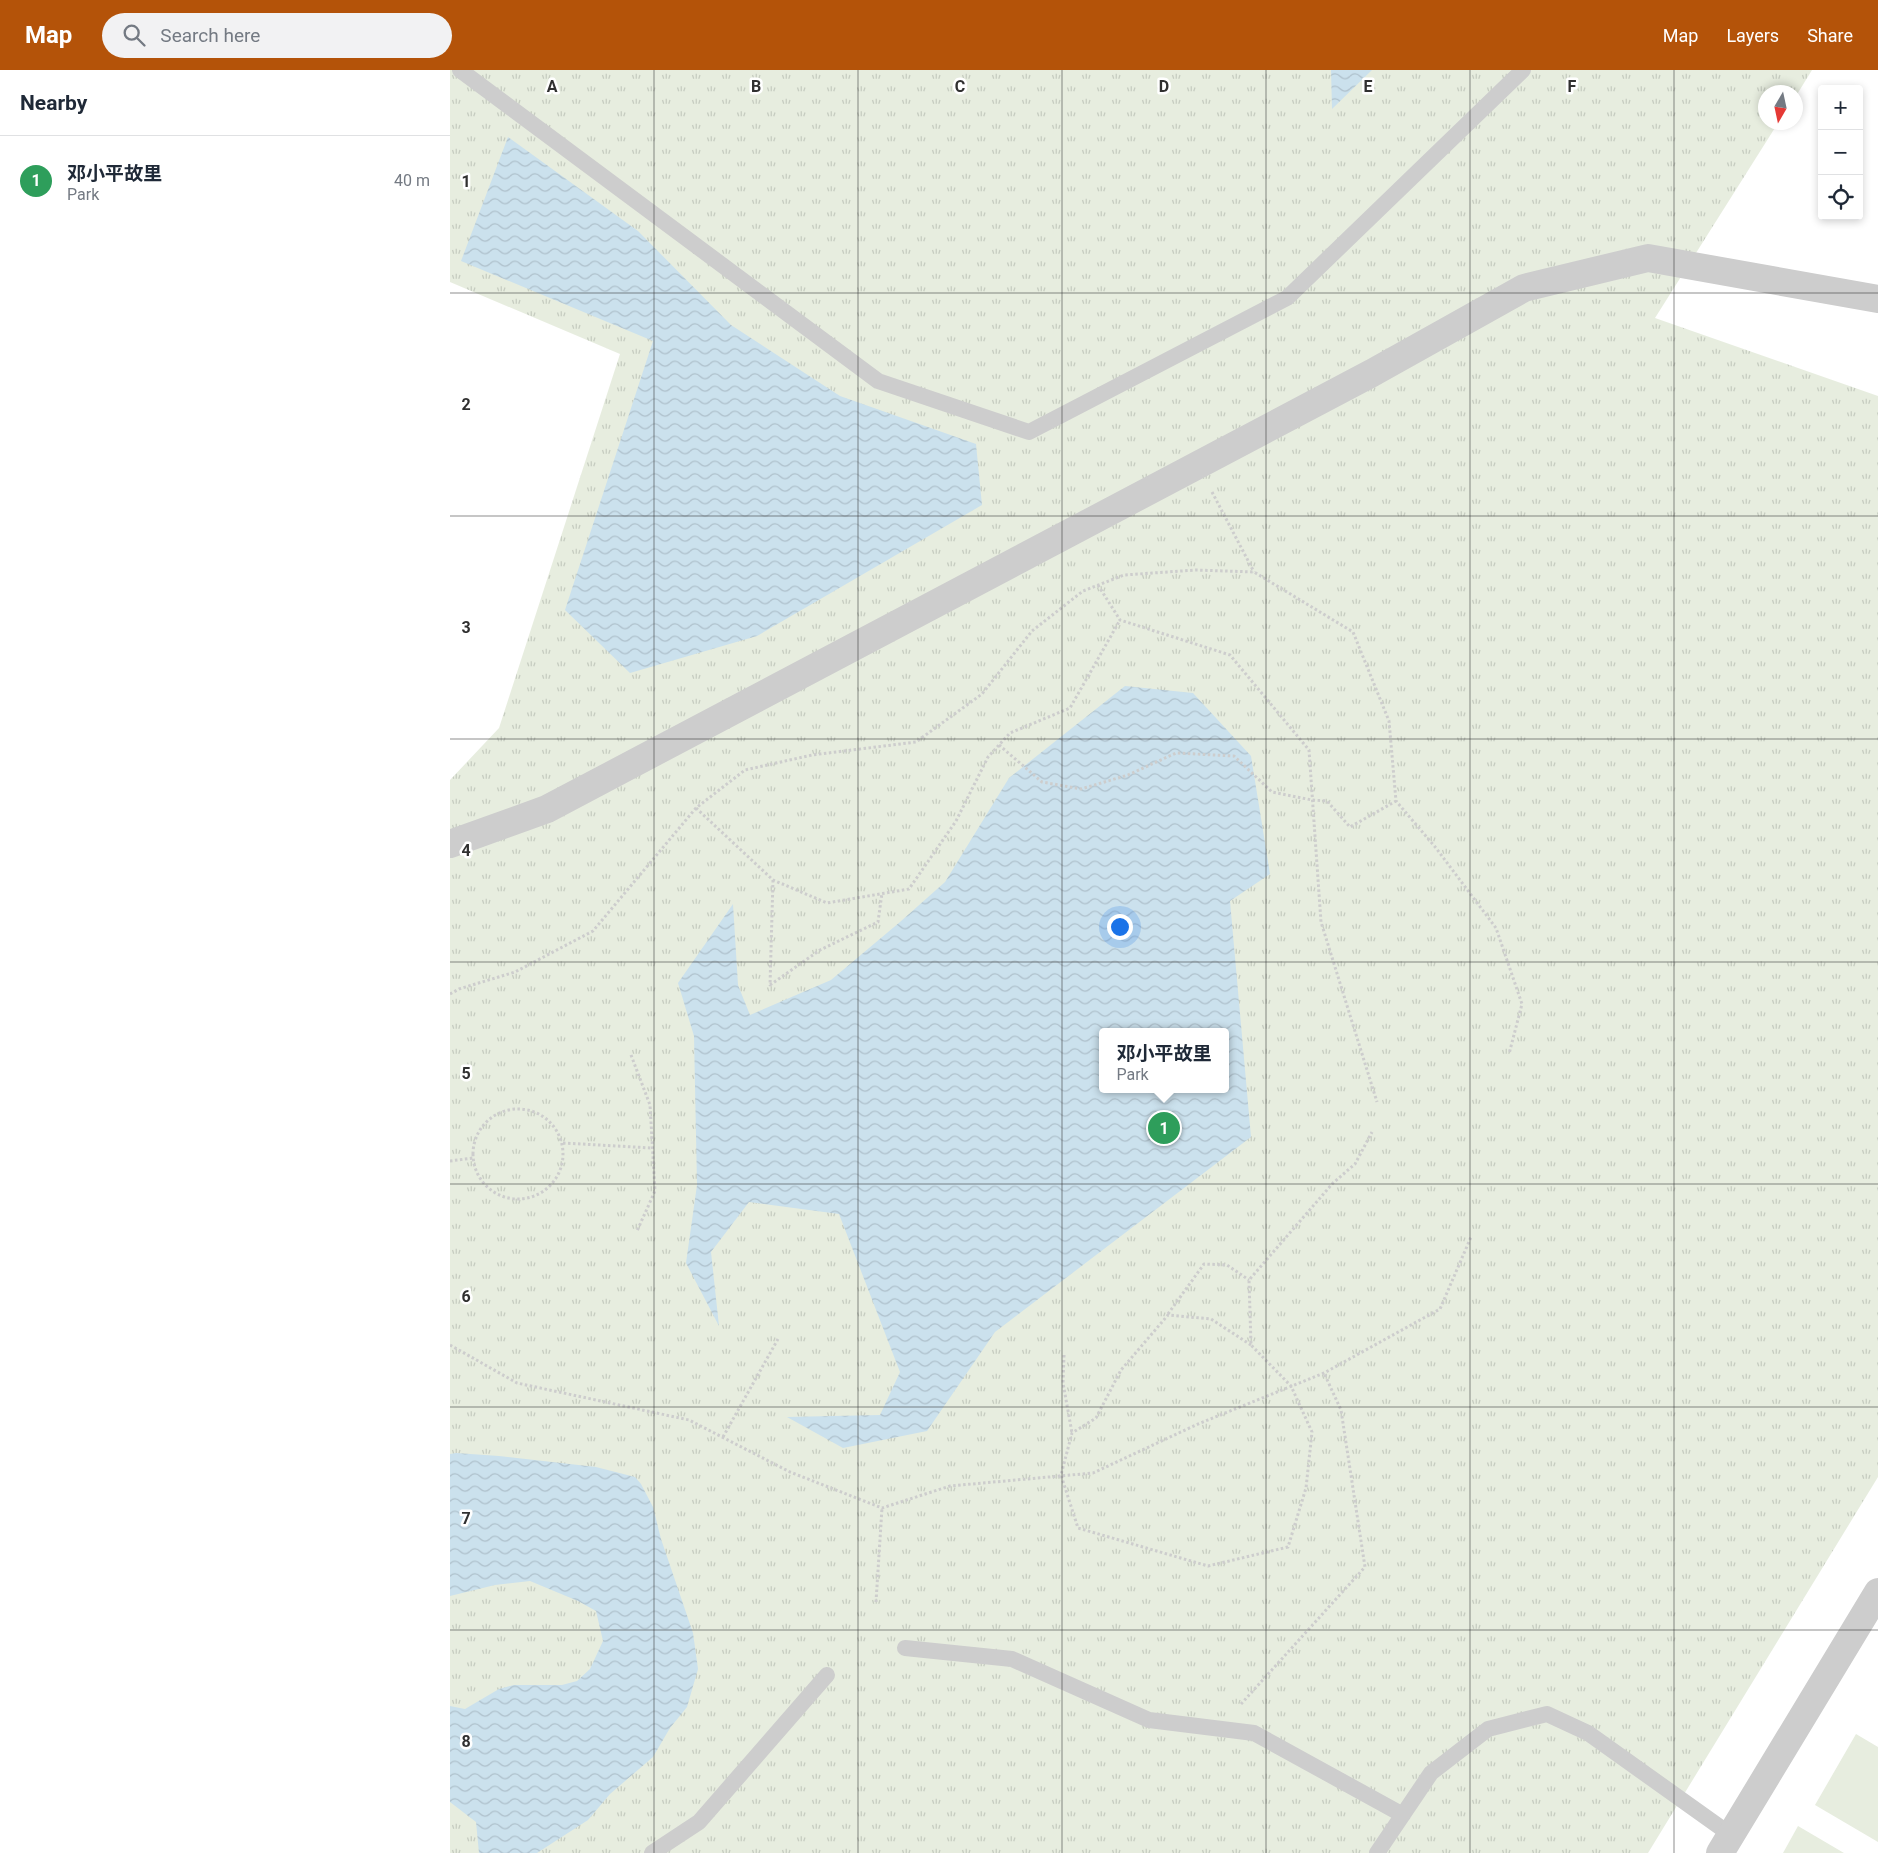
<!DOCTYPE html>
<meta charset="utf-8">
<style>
body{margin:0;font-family:Roboto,"Noto Sans SC",sans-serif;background:#f2f2f3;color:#1f2937}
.controls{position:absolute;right:15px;top:15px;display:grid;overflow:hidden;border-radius:5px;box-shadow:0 2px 8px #0003}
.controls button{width:45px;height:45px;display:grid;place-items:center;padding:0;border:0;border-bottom:1px solid #e0e1e3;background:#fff;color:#1f2937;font:25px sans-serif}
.compass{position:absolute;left:1308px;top:15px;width:45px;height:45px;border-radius:50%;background:#fff;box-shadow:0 2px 8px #0003;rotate:189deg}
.you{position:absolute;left:669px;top:856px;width:18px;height:18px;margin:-12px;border:4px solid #fff;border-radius:50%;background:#1a73e8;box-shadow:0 0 0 8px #1a73e833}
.badge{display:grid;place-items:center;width:32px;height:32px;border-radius:50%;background:#b45309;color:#fff;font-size:16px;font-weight:700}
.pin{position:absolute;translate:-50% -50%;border:2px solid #fff;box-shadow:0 1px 5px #0006}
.popup{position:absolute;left:649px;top:958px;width:130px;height:65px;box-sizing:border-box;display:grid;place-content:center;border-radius:5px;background:#fff;filter:drop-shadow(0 1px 4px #0005);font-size:16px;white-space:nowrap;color:#747a83}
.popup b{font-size:19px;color:#1f2937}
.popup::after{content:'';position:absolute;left:50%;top:100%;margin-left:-10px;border:10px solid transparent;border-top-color:#fff}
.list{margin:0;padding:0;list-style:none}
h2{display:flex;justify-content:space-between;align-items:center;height:65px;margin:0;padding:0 20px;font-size:21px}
h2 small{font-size:16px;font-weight:400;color:#747a83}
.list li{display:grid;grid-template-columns:32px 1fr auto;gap:15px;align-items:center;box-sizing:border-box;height:90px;padding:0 20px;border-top:1px solid #e0e1e3}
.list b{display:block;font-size:19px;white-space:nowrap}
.list p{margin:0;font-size:16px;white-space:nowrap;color:#747a83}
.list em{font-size:16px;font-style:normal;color:#747a83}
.icon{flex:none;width:28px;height:28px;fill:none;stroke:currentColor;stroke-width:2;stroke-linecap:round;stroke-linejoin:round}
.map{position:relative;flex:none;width:1428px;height:1783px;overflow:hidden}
header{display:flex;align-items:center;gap:30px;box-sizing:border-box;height:70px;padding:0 25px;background:#b45309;color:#fff}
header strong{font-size:24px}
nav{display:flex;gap:28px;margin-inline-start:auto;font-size:18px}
.search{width:350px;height:45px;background:#f2f2f3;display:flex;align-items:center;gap:12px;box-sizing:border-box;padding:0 18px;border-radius:28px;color:#747a83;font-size:19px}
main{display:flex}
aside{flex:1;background:#fff}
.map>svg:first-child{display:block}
.grass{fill:url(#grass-tufts);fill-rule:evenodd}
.garden{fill:#e7eddf}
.water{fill:url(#water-waves);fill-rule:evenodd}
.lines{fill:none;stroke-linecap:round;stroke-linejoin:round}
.path{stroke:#cdcdcd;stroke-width:3;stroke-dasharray:2.5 2.5;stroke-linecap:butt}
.service{stroke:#cdcdcd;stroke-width:16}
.minor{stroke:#cdcdcd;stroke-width:28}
.grid{fill:none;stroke:#303030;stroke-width:1;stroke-opacity:0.55}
.grid-label{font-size:16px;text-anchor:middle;font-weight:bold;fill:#303030;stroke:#fff;stroke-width:5;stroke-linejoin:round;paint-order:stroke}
</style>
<header>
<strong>Map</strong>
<div class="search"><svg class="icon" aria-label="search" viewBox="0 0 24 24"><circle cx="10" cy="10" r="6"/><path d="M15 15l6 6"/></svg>Search here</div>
<nav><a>Map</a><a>Layers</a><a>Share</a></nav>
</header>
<main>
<aside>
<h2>Nearby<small></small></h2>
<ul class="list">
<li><span class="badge" style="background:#2e9e5b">1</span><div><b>邓小平故里</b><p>Park</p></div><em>40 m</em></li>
</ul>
</aside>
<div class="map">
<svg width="1428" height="1783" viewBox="0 0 1428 1783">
<defs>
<pattern id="grass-tufts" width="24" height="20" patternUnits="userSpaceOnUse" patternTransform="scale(1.25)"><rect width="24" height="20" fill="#e7eddf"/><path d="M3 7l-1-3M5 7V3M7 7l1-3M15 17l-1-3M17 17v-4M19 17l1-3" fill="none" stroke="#c6ccc0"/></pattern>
<pattern id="water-waves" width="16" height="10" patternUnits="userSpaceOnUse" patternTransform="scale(1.25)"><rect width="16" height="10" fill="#cbe1ed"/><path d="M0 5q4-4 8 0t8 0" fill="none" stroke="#afc1cc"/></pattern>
</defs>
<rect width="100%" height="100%" fill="#fff"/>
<!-- grass -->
<path class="grass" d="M0,0H1362L1346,26V22H1316V52L1328,53L1205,248L1428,326V1407L1198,1783H0V710L49,658L170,284L0,212ZM653,962H775V1019H653Z"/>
<!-- garden -->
<path class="garden" d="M1406,1664L1428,1677V1772L1365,1735Z
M1348,1756L1394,1783H1333Z"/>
<!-- water -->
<path class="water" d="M881,0H922L882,39Z
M58,67L188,161L281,255L390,326L526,374L532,435L307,566L180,603L115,540L203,271L11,191Z
M675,616L743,623L801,686L820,804L780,831L801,1067L545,1262L477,1361L393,1378L337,1347L430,1345L450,1302L389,1144L299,1132L261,1182L269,1256L236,1193L247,1115L244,966L228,913L283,834L288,915L300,945L381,910L450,852L495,812L559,708ZM653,962H775V1019H653Z
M6,1383L49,1386L146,1397L185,1407L191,1414L203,1437L211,1469L243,1563L248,1599L237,1637L220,1658L203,1687L160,1724L138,1750L87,1783H29L26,1752L0,1732V1636L15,1639L49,1619L64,1615H112L127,1611L140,1599L153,1571L146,1541L128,1531L80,1511L45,1515L0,1526V1384Z"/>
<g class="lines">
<!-- path -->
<path class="path" d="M762,422L804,502
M648,515L670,550L780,585L859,680L871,852L927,1032
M549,675L592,712L631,719L678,705L726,683L784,686L822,722L862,730L877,731L900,757L946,731
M246,738L323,810L377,833L459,819L506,751L538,687L560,663L620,638L670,550
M323,810L320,915L370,880L428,852L432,823
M0,924L9,919L65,902L143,861L246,738L295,700L362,685L466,672L532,624L582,561L633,521L674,505L746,500L804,502L903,562L939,651L946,731L986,778L1046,858L1072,934L1059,984
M181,985L200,1035L205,1121L187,1161
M23 1084a45 45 0 1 1 90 0a45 45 0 1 1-90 0Z
M113,1073L202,1078
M0,1091L23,1088
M718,1244L754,1194L777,1195L799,1210
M0,1275L67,1313L239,1350L340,1402L432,1438L500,1416L643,1403L748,1354L874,1303L990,1239L1021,1167
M801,1275L761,1249L718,1245L671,1300L646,1348L622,1363L611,1405L628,1458L758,1496L838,1477L856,1418L862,1362L841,1316L801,1275L799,1210L883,1113L905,1094L922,1062
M614,1285L613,1313L622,1363
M273,1367L328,1269
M426,1532L432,1438
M791,1634L915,1497L891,1340L874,1303"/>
<!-- service -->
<path class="service" d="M10,0L428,311L579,362L837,228L1073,0
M455,1578L562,1589L699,1650L804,1663L953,1745
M202,1783L249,1752L377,1605
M927,1783L981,1703L1038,1659L1097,1644L1138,1663L1281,1765"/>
<!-- minor -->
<path class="minor" d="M0,774L97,739L922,303L1074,218L1198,188L1428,229
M1270,1783L1428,1522"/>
</g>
<!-- grid -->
<path class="grid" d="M204,0V1783M408,0V1783M612,0V1783M816,0V1783M1020,0V1783M1224,0V1783M0,223H1428M0,446H1428M0,669H1428M0,892H1428M0,1114H1428M0,1337H1428M0,1560H1428"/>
<g class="grid-label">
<text x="102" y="22">A</text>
<text x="306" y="22">B</text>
<text x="510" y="22">C</text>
<text x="714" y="22">D</text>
<text x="918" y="22">E</text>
<text x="1122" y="22">F</text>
<text x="16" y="117">1</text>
<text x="16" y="340">2</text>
<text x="16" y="563">3</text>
<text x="16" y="786">4</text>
<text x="16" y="1009">5</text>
<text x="16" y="1232">6</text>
<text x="16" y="1454">7</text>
<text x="16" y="1677">8</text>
</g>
</svg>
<div class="controls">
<button>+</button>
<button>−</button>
<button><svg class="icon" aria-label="locate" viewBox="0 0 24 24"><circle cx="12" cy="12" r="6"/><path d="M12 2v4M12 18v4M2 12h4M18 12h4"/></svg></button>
</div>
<svg class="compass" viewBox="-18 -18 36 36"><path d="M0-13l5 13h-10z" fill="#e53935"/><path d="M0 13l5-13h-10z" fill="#747a83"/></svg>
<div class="you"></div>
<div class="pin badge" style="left:714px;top:1058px;background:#2e9e5b">1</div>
<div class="popup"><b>邓小平故里</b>Park</div>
</div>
</main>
